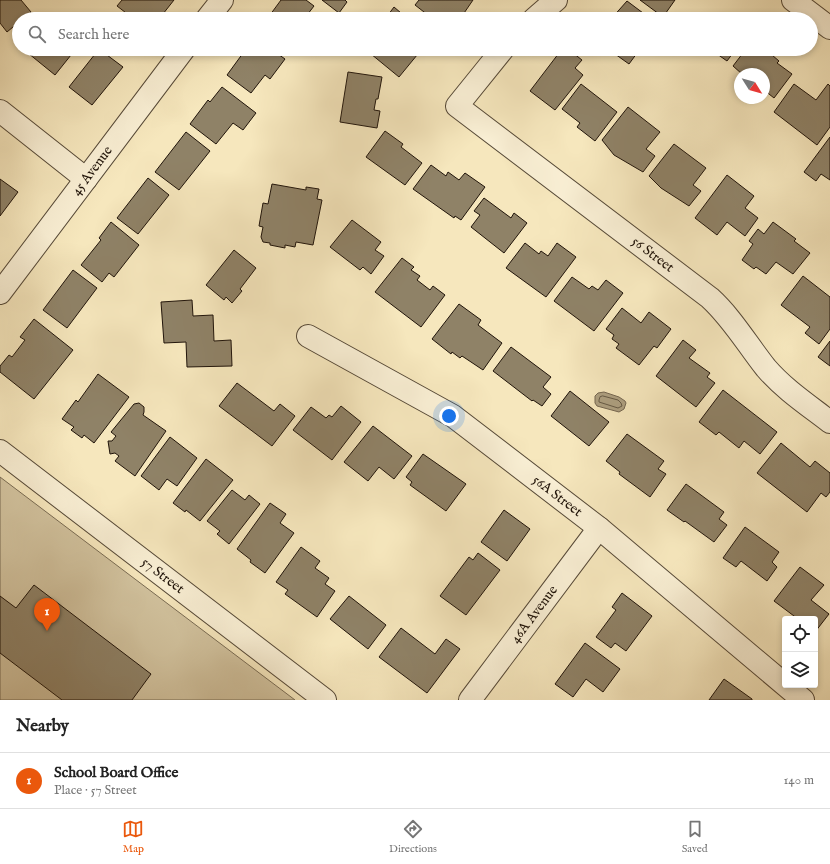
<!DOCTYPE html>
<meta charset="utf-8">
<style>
body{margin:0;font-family:"IM FELL English",serif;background:#f2f2f2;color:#222}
.controls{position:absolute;right:12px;bottom:12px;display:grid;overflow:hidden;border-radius:4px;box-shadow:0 2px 6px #0003}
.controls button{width:36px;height:36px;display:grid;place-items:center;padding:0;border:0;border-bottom:1px solid #e0e0e0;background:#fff;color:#222;font:20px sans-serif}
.compass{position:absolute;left:734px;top:68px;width:36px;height:36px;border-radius:50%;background:#fff;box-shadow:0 2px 6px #0003;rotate:127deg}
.you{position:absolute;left:449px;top:416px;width:14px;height:14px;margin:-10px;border:3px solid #fff;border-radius:50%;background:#1a73e8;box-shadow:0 0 0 6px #1a73e833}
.badge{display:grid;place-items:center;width:26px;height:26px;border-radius:50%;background:#ea580c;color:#fff;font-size:13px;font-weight:700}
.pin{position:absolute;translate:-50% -33px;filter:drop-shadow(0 1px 2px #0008)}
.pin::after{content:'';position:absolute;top:21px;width:14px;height:12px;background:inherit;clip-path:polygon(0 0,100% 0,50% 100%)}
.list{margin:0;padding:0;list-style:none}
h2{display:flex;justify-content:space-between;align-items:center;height:52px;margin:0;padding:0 16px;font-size:17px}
h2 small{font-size:13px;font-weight:400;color:#767676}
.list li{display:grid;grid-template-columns:26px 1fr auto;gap:12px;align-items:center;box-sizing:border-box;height:56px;padding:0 16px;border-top:1px solid #e0e0e0}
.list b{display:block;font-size:15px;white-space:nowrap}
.list p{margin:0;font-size:13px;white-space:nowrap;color:#767676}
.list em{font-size:13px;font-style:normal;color:#767676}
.icon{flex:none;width:22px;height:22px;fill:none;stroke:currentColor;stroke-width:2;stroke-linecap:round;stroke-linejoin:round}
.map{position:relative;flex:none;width:830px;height:700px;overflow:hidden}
.search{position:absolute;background:#fff;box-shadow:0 2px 6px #0003;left:12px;right:12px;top:12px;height:44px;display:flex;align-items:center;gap:10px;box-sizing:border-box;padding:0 14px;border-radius:22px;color:#767676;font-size:15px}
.sheet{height:108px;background:#fff}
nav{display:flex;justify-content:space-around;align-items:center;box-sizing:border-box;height:56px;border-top:1px solid #e0e0e0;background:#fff;font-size:11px;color:#767676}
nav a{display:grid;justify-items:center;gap:2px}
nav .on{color:#ea580c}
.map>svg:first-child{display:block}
.grass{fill:#d2c39f;stroke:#796c54}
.water{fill:#ad9f80;stroke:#756751}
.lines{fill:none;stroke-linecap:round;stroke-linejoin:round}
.shore{stroke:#665a45;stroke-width:1}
.building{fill:#8f8267;stroke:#20140a}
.minor-casing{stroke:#564937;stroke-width:24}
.minor{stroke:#f9efd4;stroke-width:22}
.labels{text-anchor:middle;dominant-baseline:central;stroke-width:3;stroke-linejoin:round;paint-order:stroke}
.street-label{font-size:14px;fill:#20140a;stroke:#f9efd4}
</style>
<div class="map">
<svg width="830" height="700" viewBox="0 0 830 700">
<rect width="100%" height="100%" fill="#f6e7bd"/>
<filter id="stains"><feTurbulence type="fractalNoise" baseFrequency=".005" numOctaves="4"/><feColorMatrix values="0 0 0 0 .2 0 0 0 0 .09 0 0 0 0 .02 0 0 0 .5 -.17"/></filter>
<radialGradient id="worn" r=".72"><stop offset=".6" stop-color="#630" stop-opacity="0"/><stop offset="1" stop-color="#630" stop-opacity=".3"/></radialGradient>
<!-- grass -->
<path class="grass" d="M0,477L295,700H0Z"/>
<!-- water -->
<path class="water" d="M604,392L619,397L625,401L626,403L624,409L619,412L597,406L595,403V396L598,393Z"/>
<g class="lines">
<!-- shore -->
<path class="shore" d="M603,396L618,400L621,403L622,406L618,408L599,402V400L600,397Z"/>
</g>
<!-- building -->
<path class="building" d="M0,0H21L31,12L23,19H19V22L7,32L0,23Z
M122,0H174L159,19H134L117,6Z
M281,0H306L314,6L304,19H267Z
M322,0H345L347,2L339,13Z
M419,0H473L460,19H433L415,5Z
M640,0H675L663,17Z
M627,1L643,13L639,19H611Z
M394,7L408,19H385Z
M23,49H73L75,50L55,75Z
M99,49L123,67L92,105L69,87Z
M246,49H271L285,59L270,79L265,75L251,93L227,75Z
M375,49H422L399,77L371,54Z
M562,49H568L582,60L575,68L583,75L555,110L530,91Z
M608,49H640L629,64Z
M710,49H736L727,61Z
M746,49H777L772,55L779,61L777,63L792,74L774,98L764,90V74H742L733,66Z
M348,72L382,77L378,99H376L374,110L380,111L377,128L340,122Z
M581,84L617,112L595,141L577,127L580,123L562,109Z
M794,84L816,100L828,84L830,86V127L817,145L774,112Z
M222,87L256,113L243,130L233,123L216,144L190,124L208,100L210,102Z
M628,107L660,132L646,149L655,156L643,172L614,155L602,140Z
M385,131L403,144L401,147L422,163L405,185L366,157Z
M186,132L210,151L179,190L155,172Z
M830,137V180L821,174L816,181L804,172Z
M674,144L706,168L693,185L701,191L689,206L661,188L649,176Z
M431,165L446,176L448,172L459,180L465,173L485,187L461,220L455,216L454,218L413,189Z
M727,175L754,196L745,208L758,218L745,236L727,222L717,235L695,218Z
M148,178L169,195L138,234L117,218Z
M0,179L18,192L0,216Z
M272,184L306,190V187L319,189L317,199L322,200L313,245L296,242L295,247L285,245V248L270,245V243L263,242L261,237L263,227L259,226L263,203L268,204Z
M484,198L511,218L514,213L527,223L504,253L471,227L480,215L474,211Z
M352,220L381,242L375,250L384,256L371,274L363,267L360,270L330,247Z
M111,222L139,245L114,277L109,273L102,282L81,265L101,240L99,238Z
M773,222L796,239L794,241L810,253L793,274L776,262L766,274L756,267L754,269L742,260L753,244L749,241L758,229L764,234Z
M525,243L539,254L541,251L548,256L557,243L576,257L546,297L506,268Z
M234,250L256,268L240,289L242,291L232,303L226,297L224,300L206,285Z
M402,258L414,267L411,270L420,276L417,280L430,290L433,286L445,295L421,327L375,292Z
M73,270L97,288L67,328L43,310Z
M803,276L830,297V329L819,344L805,333L810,327L781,305Z
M572,277L589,289L592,286L598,290L606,280L623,293L594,331L554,301Z
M192,300L193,316L213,315L214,341L231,340L232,366L187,367L186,342L164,343L161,302Z
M459,304L481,320L478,325L502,343L483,370L462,356L460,358L452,352L451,354L432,339Z
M622,308L641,323L649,312L671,329L657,348L654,346L639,365L616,348L619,344L612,339L614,335L606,329Z
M34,319L73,350L34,399L0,372V366L9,355L12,357L25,340L20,337Z
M683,340L696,350L689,358L710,373L707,377L715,383L696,407L656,376Z
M830,341V366L818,357Z
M511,347L551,377L543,387L551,394L542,406L533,400L532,401L493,371Z
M98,374L129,397L94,443L84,435L82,438L71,430L74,427L62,419L76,400L78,402Z
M237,383L274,411L280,404L295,416L272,446L219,406Z
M723,390L777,432L760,454L744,441L739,448L719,432L716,435L699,422Z
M570,391L609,422L589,446L551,416Z
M139,403L144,407V412L143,415L166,431L135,476L115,461L119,456L115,453L110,454L108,441H112L116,436L111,432L134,404Z
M341,406L361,422L332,460L293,430L311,407L326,418L329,415L332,417Z
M373,426L412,456L394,479L379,467L368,481L344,462Z
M627,434L664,461L658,469L666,474L650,497L619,474L620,472L606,461Z
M170,437L197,458L177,486L167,479L159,490L141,476Z
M781,443L810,467L815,461L830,473V492L826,497L821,493L807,512L757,473Z
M423,454L466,484L446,511L410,485L412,482L406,477Z
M206,459L233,480L200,521L186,510L185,512L173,503Z
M686,484L724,512L719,519L727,525L714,542L685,521L684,522L667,510Z
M232,490L245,500L249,495L260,504L229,544L217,534L220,531L207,521Z
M270,503L286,514L280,523L294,533L265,573L250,562L251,560L237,549Z
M504,510L530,529L507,561L481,542Z
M745,527L779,552L772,562L777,567L767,581L741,561L736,567L723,558Z
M301,547L320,561L315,568L329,578L325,584L335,591L317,617L285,594L288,590L276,582Z
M478,553L500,570L466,615L440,596L469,557L473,560Z
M800,567L824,585L811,600L829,614L815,632V619H798L774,601Z
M34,585L151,674L132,700H62L0,653V596L16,608Z
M622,593L652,616L626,651L615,643L611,648L596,637L616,610L612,607Z
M349,596L386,625L368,649L330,619Z
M401,628L435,654L446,639L460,649L427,693L379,657Z
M585,643L620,669L603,692L586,679L573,697L555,684Z
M724,679L752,699V700H709Z"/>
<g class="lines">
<!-- minor casing -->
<g class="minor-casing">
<g id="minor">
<path d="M793,0L830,28"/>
<path d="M207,19L222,0"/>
<path d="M534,19L556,0"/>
<path id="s1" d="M503,49L457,106L710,298C732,318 747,344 766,368C784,389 808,405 830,422"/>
<path d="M0,111L86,179"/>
<path id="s2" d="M0,293L184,49"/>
<path id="s3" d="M308,336L453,416L599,528L803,700"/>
<path id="s4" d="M0,451L325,700"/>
<path id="s5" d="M470,700L599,528"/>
</g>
</g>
<!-- minor -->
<use href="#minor" class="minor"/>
</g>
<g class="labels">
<!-- street labels -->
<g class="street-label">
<text stroke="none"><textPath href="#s2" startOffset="153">45 Avenue</textPath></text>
<text stroke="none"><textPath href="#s1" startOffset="319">56 Street</textPath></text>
<text stroke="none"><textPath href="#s3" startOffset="297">56A Street</textPath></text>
<text stroke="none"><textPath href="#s4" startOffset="205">57 Street</textPath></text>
<text stroke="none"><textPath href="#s5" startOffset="107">46A Avenue</textPath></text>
</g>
</g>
<rect width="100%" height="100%" filter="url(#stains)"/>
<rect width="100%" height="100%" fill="url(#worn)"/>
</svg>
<div class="controls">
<button><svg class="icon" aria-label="locate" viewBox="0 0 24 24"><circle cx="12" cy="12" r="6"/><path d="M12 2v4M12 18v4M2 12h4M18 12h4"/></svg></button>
<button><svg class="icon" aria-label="layers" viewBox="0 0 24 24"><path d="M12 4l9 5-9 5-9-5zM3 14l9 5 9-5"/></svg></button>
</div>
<svg class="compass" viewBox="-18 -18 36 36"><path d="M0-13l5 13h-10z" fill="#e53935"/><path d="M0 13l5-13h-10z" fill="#767676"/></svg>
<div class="you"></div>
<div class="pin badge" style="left:47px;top:631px">1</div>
<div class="search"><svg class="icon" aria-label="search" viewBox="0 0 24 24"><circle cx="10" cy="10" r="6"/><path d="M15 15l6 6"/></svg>Search here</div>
</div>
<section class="sheet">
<h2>Nearby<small></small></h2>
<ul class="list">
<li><span class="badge">1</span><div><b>School Board Office</b><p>Place · 57 Street</p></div><em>140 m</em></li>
</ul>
</section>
<nav>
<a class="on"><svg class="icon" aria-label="map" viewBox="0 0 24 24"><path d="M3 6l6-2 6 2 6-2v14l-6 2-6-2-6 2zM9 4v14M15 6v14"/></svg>Map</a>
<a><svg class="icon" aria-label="directions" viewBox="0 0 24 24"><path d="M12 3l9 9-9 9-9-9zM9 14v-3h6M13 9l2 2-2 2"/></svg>Directions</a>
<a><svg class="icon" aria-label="saved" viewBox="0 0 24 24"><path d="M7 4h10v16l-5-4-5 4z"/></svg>Saved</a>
</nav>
